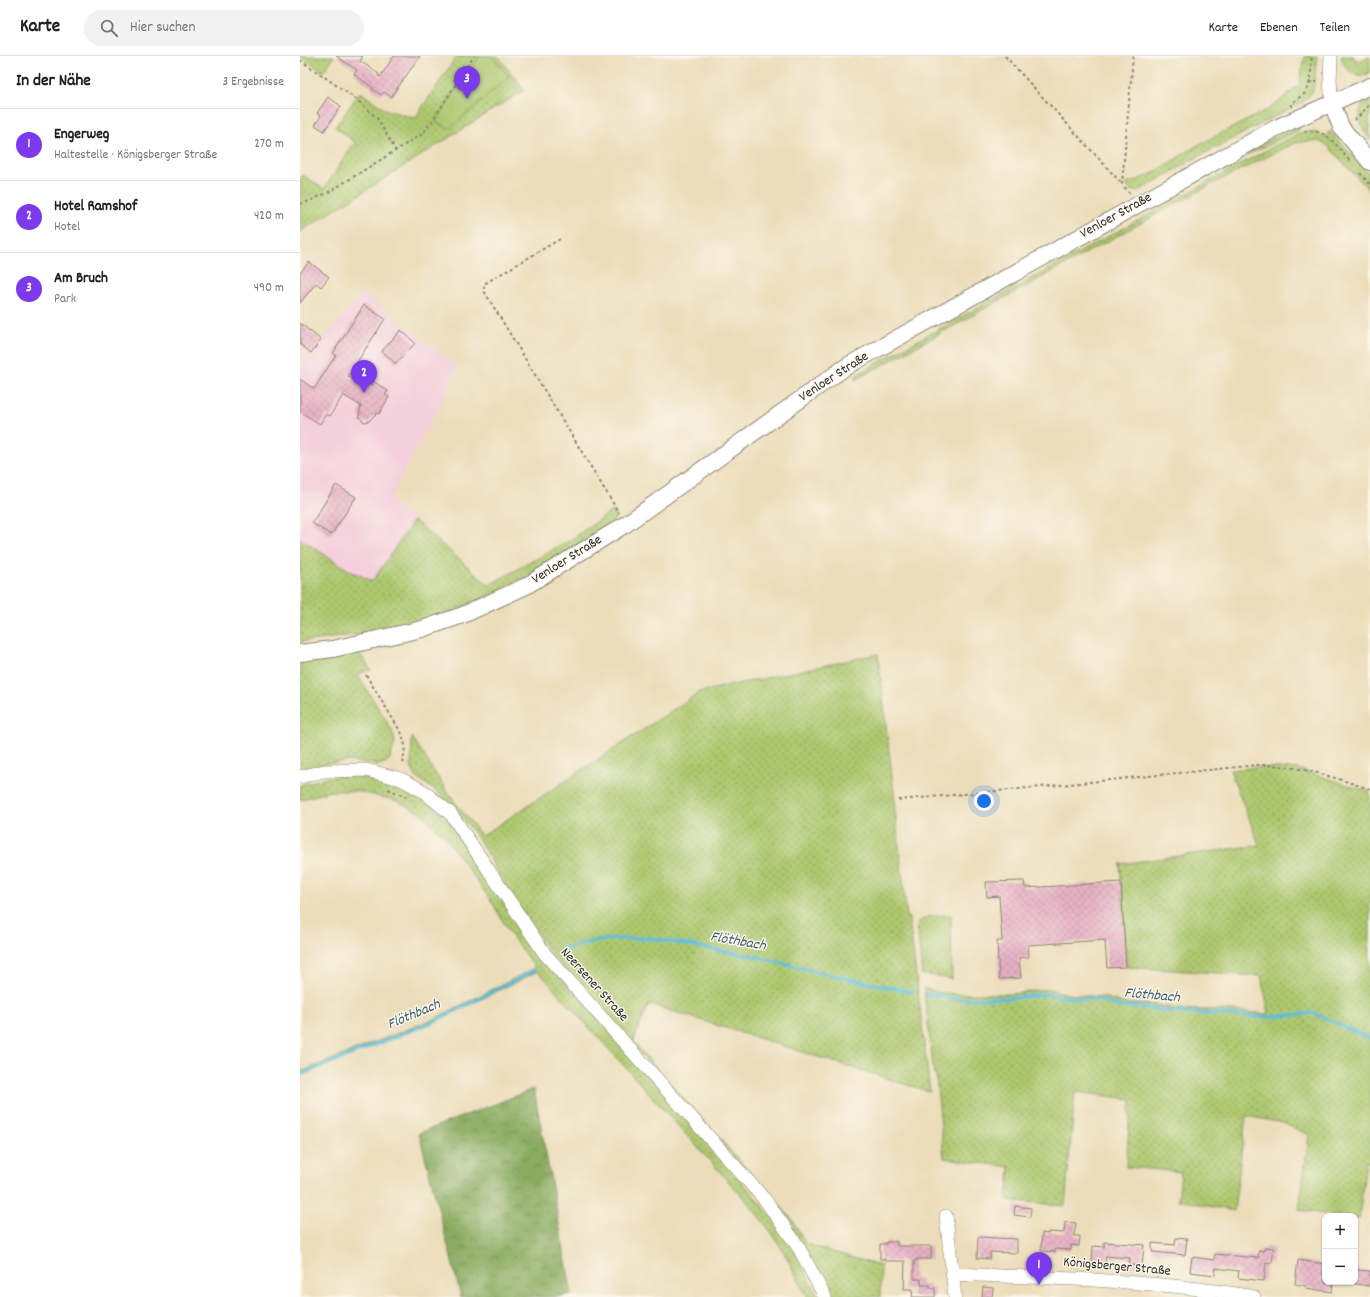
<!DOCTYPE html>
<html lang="de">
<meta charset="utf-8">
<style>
body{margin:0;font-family:Dekko,sans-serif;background:#f2f2f2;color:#202124}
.controls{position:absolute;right:12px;bottom:12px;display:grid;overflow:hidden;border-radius:8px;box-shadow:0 1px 3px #0004}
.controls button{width:36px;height:36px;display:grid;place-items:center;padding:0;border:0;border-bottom:1px solid #e0e0e0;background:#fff;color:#202124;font:20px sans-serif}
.you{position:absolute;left:684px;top:745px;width:14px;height:14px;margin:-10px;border:3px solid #fff;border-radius:50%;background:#1a73e8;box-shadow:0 0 0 6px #1a73e833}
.badge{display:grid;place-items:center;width:26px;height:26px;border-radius:50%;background:#7c3aed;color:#fff;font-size:13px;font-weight:700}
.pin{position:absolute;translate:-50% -33px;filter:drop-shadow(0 1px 2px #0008)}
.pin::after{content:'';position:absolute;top:21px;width:14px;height:12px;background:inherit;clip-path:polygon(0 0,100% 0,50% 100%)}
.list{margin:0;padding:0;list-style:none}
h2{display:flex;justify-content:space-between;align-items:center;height:52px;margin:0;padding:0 16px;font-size:17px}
h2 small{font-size:13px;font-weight:400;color:#757577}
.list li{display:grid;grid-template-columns:26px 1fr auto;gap:12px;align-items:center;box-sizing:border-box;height:72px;padding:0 16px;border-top:1px solid #e0e0e0}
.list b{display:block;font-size:15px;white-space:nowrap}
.list p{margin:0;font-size:13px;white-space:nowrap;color:#757577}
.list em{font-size:13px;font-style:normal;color:#757577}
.icon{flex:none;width:22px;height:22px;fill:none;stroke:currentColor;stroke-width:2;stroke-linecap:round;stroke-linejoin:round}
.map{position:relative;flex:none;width:1070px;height:1241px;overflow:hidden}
header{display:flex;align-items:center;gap:24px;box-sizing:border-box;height:56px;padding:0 20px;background:#fff;border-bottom:1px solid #e0e0e0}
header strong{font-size:19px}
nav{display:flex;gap:22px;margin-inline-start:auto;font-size:14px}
.search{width:280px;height:36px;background:#f2f2f2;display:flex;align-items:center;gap:10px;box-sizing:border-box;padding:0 14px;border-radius:22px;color:#757577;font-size:15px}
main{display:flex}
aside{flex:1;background:#fff}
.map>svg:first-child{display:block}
.built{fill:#f4cfdc}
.grass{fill:url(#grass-dots);stroke:#6c7a4c}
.forest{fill:url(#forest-crowns);stroke:#5a6c46}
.park{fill:#adc86e;stroke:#6c7a4c}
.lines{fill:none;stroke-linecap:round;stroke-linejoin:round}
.stream{stroke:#5bbdda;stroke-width:3.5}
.building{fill:url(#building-cross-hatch)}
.minor-casing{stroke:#8c8472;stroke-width:14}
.major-casing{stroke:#8c8472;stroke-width:18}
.path{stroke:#8c8472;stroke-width:2;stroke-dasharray:3 3;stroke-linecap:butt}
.minor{stroke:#fff;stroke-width:13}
.major{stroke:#fff;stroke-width:16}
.labels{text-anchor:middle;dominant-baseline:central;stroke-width:3;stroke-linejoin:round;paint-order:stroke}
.street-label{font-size:14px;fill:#2b2b2b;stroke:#fbf7ec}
.water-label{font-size:15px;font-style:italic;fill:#3c5e68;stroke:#fbf7ec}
</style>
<header>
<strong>Karte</strong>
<div class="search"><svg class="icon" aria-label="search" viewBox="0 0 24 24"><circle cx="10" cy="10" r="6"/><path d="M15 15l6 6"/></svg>Hier suchen</div>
<nav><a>Karte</a><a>Ebenen</a><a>Teilen</a></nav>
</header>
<main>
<aside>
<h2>In der Nähe<small>3 Ergebnisse</small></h2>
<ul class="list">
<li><span class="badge">1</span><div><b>Engerweg</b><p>Haltestelle · Königsberger Straße</p></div><em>270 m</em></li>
<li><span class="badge">2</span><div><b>Hotel Ramshof</b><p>Hotel</p></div><em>420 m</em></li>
<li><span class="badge">3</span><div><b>Am Bruch</b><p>Park</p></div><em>490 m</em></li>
</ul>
</aside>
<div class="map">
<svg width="1070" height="1241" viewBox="0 0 1070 1241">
<defs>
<pattern id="grass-dots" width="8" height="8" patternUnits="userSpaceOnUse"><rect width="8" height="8" fill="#adc86e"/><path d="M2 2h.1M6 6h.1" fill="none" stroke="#8da35b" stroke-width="1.8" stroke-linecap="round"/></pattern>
<pattern id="forest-crowns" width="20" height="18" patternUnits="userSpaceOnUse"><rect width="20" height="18" fill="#8aac61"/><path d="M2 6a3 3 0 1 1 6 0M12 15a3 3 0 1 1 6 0" fill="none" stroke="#718c50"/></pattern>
<pattern id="building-cross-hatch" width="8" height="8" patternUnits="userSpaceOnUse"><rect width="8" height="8" fill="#e7b1c4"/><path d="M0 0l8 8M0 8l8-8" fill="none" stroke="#c698a9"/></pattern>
</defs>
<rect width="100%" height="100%" fill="#fbf7ec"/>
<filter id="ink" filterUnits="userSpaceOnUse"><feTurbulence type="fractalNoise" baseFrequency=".025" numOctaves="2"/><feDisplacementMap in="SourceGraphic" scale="8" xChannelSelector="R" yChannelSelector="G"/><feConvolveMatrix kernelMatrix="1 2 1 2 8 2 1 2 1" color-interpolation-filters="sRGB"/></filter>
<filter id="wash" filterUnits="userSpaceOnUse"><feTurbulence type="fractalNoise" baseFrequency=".012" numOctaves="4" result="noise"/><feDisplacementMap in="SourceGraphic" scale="16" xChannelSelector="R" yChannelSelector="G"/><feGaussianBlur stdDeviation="0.9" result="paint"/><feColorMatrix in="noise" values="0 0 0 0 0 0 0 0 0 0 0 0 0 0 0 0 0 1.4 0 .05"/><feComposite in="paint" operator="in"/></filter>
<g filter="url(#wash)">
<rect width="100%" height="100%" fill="#ecddba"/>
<!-- built -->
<path class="built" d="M63,237L159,311L90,444L114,464L72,526L60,519L52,516L0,483V309Z"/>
<!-- grass -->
<path class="grass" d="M0,0H34L23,16Z
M157,0H198L224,34L0,176V123L3,119L24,133L55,86L35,71L60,36L86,54L115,62Z
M1005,0H1017L1014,30L1012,36L1003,46L898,101L837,136L830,134L826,128L850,119L898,89L969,53L999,29Z
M1041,0H1054V3L1059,5L1070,1V17C1055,24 1045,14 1041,0Z
M1070,38V84C1059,69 1054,53 1070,38Z
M999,71V74L947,99V96L971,83Z
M1030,75L1070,119V135L1027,89C1017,82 1006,86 995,87L912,128L555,324L556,319L595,297L950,103C964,96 996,76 1010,76C1016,76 1020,78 1025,81Z
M313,454L315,458V463C265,498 213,533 154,554C105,572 52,580 0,586V483L52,516L60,519L72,526L114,464L189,529L272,483Z
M58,595L71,614L57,618L92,674L95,686L90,703L87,706L79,709L49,705L31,707L0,714V605Z
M578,598L595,746H594L607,862H609L630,1036L349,948L333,986L492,1163L506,1188L581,1210L580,1241H531L503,1188L478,1152L251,898L203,825L178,782L165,765L153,750L136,735L116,721L111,711L112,681L150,740L182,780L400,636Z
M959,711L998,713L1070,736V1107L1066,1105L1059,1163H1055V1160H1037L999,1154L1009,1079L983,1067L946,1060L934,1155L878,1144L881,1116L826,1111L831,1043L775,1036L765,1150L707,1144L710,1111L644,1102L636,1019H634L624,932L637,936L654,938H711L749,933L767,938L803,941L826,948H847L879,953L935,955L969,958L961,920L827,911L820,808L959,789L930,714Z
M40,720C67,721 97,727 120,741C131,748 140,757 149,765L228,884L426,1107L482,1173L519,1241H507L486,1200L474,1180L449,1148L238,915L137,965L0,1020V1016L136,962L235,912L209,876L192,846L146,782L120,757L98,745L56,735H30L0,744V729L26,722Z
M651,859L652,923L622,918L617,869C624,857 639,860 651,859Z"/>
<!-- forest -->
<path class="forest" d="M234,1033L272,1238L255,1241H161L119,1077Z"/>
<!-- park -->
<path class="park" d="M180,0H192L209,21L149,73L135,65Z"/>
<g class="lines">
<!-- stream -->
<path class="stream" d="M258,896C282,884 322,882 349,882L462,902L530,919L612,936
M627,938L657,943L712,942L748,938L763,941L799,944L821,951H842L874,956L967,961L1014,957L1070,983
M0,1019L137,964L235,914"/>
</g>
<g id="blocks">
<!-- building -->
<path class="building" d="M36,0H63L60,5L79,18L78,20L80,21L94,0H120L91,41L84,36L81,39L72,33L73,32L54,18L57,14Z
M28,41L41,50L24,75L15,69L21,60L17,57Z
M9,206L29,221L21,231L16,227L0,247V217Z
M64,249L85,263L48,320L54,325L58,320L71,329L73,325L88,335L85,338L89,341L79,358L77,357L69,365L64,366L59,361L61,350L43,339L30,360L26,358L20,368L0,356V323L14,333L36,299L33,297Z
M0,267L21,284L11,297L0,288Z
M101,274L115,287L96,308L82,295Z
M36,429L56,441L31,479L12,467Z
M724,825L725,832L821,826L826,911L807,912L805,884L728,889L729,901L719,902L721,922L699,923L697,885H702L699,840L687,841L686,826Z
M715,1150L731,1152L730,1161L714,1159Z
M765,1166L776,1167L774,1180H780L779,1190L771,1189V1194L756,1193L755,1196L741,1195L742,1177L748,1178V1176L763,1177L764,1176Z
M678,1181L717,1183V1197L690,1196V1203L677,1202Z
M876,1182L887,1183L885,1199L852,1196V1187L875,1189Z
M586,1186H597V1190H631V1203H616V1205H614V1223H621V1229H630V1232H635V1241H612L613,1233H604L605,1205H585V1203H580V1188H586Z
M804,1186L844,1189L842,1210L829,1209L830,1202L806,1200L805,1207L792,1206L793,1190L804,1191Z
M965,1191L974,1192L972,1207L966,1206L964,1225L938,1222L939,1215L916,1212L915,1219L890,1216L892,1201L914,1204L915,1198L958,1202L959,1194L964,1195Z
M998,1204L1024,1208L1023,1219L1025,1220V1226H1033L1032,1236L1006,1232V1230L995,1228Z
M1055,1214L1070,1215V1230L1055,1228Z
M683,1231L693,1232L692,1241H682Z"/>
</g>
</g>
<g filter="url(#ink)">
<use href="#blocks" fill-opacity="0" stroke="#8c8472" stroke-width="1"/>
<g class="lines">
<!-- minor casing -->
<g class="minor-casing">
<path id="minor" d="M1031,0L1030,25L1032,47
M0,721L24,715L66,714L101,723L123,735L151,758L245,898L466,1145L499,1192L525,1241
M646,1160L655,1241
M653,1218C753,1222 855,1224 954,1241"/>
</g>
<!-- major casing -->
<g class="major-casing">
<path id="major" d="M1032,47L1041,71L1070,106
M0,597L33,593L122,573L163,559L226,530L326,468L547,310L976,72L1070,30"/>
</g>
<!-- path -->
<path class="path" d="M705,0L822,128
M0,4L56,43L77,62L96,95
M1009,26H1017
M992,51L991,49C995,43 1002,41 1006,36C1011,29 1011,9 1012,0
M1054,64L1059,60L1070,48
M1004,75C1028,72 1037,91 1051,106
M1060,117L1070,128
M830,138L822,128L833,0
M0,148L7,146L29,136L122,78L133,64L174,0
M260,183L184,228V235L319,457
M66,619L102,678L105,689L103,710
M88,733L106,741
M598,744L730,732L958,709C1001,709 1031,721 1070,733"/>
<!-- minor -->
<use href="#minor" class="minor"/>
<!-- major -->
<use href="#major" class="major"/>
</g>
</g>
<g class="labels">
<!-- street labels -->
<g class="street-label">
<text transform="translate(816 160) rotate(-29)">Venloer Straße</text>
<text transform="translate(534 321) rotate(-33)">Venloer Straße</text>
<text transform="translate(267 504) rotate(-32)">Venloer Straße</text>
<text transform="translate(294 929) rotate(48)">Neersener Straße</text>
<text transform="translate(817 1211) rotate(5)">Königsberger Straße</text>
</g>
<!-- water labels -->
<g class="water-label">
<text transform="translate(438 886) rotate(10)">Flöthbach</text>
<text transform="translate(852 940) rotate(5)">Flöthbach</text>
<text transform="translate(114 959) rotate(-23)">Flöthbach</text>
</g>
</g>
</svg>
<div class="controls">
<button>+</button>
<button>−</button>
</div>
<div class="you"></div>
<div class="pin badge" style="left:739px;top:1229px">1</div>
<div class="pin badge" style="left:64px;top:337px">2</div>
<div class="pin badge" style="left:167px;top:43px">3</div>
</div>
</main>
